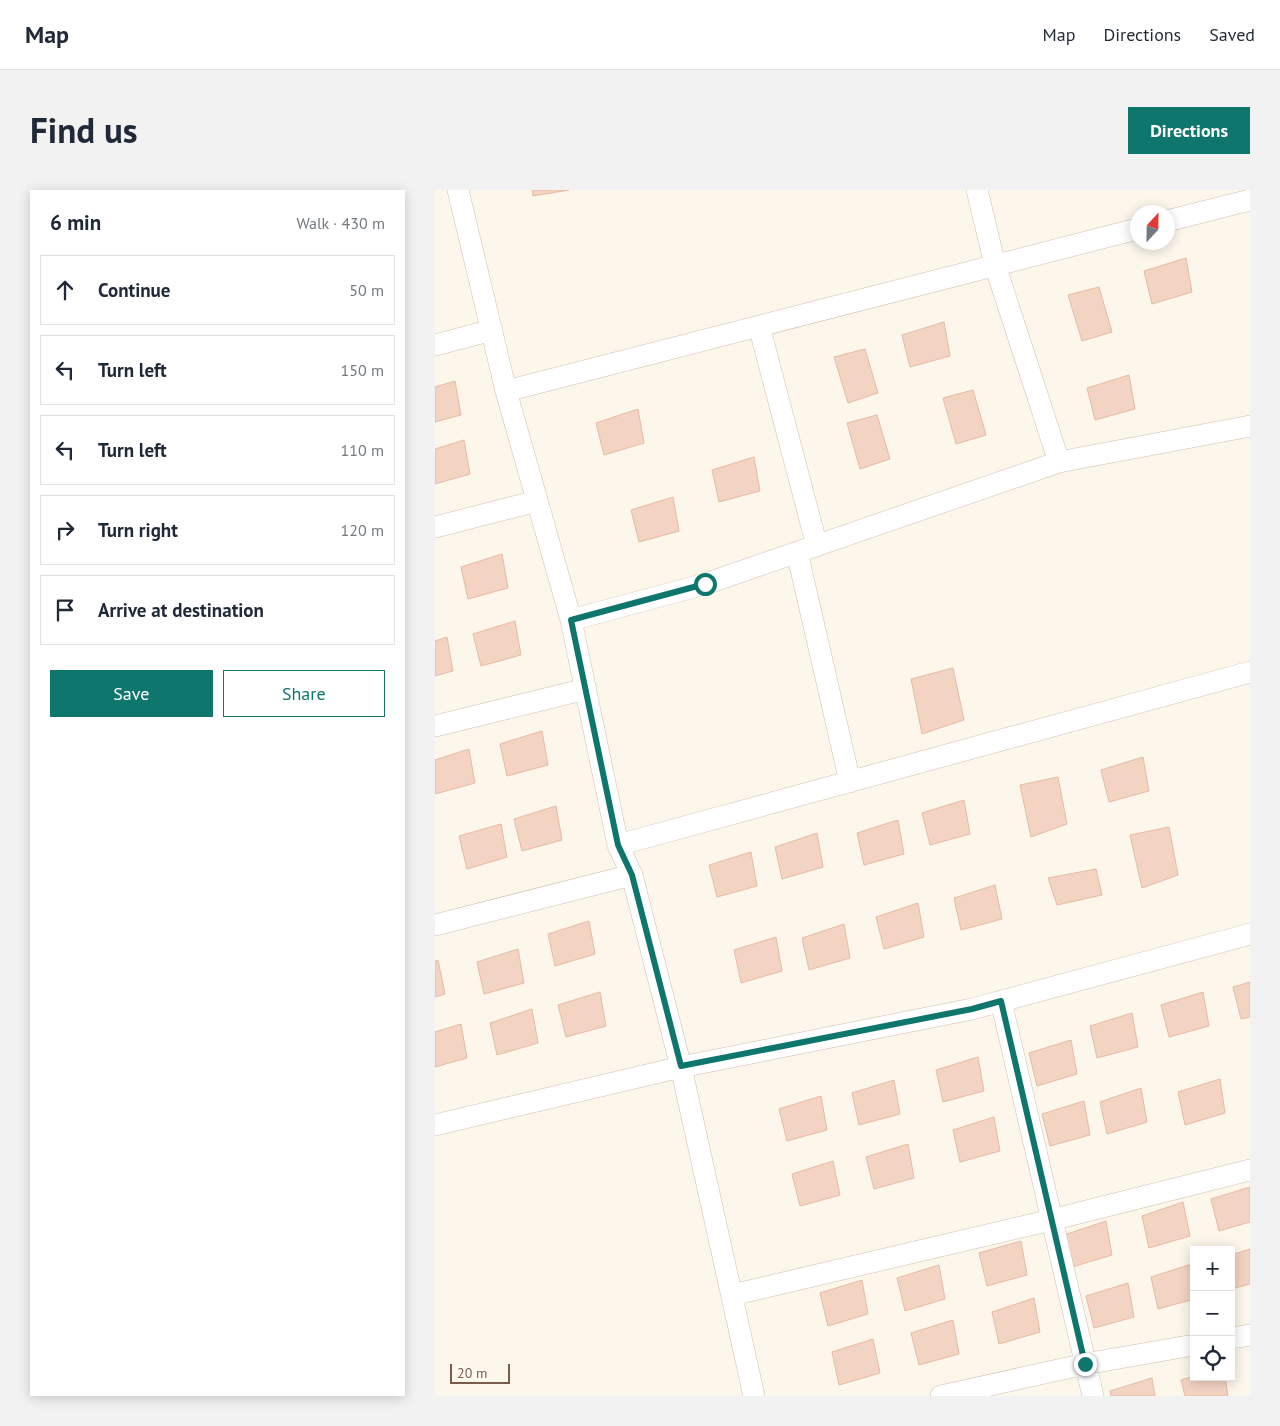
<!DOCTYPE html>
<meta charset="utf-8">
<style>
body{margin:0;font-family:"PT Sans",sans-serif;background:#f2f2f3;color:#1f2937}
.controls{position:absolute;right:15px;bottom:15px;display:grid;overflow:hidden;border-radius:0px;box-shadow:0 2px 12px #0003}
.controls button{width:45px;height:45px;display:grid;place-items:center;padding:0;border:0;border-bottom:1px solid #e0e1e3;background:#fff;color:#1f2937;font:25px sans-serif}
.compass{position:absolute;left:695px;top:15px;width:45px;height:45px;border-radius:50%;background:#fff;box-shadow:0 2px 12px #0003;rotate:22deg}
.scale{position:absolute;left:15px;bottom:12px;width:60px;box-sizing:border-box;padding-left:5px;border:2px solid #7a5b4c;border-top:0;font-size:14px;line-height:18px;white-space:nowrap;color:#7a5b4c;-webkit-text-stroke:4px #fffaf3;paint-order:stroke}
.stop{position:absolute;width:15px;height:15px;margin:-11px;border:4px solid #0f766e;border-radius:50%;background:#fff}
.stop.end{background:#0f766e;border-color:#fff;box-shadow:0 1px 5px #0008}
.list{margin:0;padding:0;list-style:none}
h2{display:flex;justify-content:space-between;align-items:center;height:65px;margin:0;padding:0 20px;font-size:21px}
h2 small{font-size:16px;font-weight:400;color:#747a83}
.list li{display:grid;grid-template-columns:32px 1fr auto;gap:15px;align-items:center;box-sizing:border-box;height:70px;margin:0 10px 10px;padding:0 10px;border:1px solid #e0e1e3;border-radius:0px}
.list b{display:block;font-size:19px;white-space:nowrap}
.list em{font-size:16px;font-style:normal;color:#747a83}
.actions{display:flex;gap:10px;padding:15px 20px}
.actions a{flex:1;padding:11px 0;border:1px solid #0f766e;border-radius:0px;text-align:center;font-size:18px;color:#0f766e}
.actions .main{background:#0f766e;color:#fff}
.icon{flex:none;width:28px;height:28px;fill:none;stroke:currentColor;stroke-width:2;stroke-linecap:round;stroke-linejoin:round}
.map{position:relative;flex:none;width:815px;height:1206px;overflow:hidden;border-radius:0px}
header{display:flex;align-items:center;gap:30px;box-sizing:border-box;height:70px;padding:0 25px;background:#fff;border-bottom:1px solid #e0e1e3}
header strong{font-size:24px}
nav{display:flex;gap:28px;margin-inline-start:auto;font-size:18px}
.intro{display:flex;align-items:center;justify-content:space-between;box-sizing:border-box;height:120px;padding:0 30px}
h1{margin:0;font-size:35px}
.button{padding:12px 22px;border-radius:0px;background:#0f766e;color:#fff;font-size:18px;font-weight:700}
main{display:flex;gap:30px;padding:0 30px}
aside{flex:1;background:#fff;border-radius:0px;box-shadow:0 2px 12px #0003}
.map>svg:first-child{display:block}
.building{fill:#f3d4c2;stroke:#e7baa2}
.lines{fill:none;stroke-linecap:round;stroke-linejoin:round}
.minor-casing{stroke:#d1bdaf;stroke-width:22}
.minor{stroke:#fff;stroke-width:21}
.route{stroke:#0f766e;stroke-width:6}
</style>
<header>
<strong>Map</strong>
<nav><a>Map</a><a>Directions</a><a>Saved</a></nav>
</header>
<div class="intro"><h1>Find us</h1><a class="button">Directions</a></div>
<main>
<aside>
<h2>6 min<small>Walk · 430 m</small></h2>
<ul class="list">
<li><svg class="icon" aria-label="ahead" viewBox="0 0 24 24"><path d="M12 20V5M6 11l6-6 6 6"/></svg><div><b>Continue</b></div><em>50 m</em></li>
<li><svg class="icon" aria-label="left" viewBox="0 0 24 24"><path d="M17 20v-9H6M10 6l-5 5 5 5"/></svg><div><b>Turn left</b></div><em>150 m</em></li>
<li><svg class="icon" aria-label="left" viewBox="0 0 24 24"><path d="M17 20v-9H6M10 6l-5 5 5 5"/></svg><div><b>Turn left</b></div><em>110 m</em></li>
<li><svg class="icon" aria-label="right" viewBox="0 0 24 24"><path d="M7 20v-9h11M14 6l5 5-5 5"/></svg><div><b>Turn right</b></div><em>120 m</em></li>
<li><svg class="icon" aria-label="arrive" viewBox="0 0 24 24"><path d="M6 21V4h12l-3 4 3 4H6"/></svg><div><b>Arrive at destination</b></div></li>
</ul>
<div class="actions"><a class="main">Save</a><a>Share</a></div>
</aside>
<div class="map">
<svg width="815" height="1206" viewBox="0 0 815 1206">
<rect width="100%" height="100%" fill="#fdf6eb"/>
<!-- building -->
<path class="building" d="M97,0H134L98,6Z
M751,68L757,102L717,114L709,81Z
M664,97L677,142L647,151L633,105Z
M509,132L515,166L475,177L467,145Z
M430,159L443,203L413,213L399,167Z
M694,185L700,219L660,230L652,198Z
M20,191L26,225L0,232V197Z
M538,200L551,245L521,254L508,208Z
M203,219L209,253L169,265L161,233Z
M442,225L455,269L425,279L412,233Z
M29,250L35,284L0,294V259Z
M319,267L325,301L284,312L277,280Z
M238,307L244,341L204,352L196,320Z
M67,364L73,398L33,409L26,377Z
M80,431L86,465L46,476L38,444Z
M12,447L18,481L0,486V451Z
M518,478L529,530L487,544L476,489Z
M107,541L113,575L72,586L65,554Z
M34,559L40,593L0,604V570Z
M708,567L714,601L674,612L666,580Z
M623,587L632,634L596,647L585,595Z
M529,610L535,644L495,655L487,623Z
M121,616L127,650L87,661L79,629Z
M463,630L469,664L429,675L422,643Z
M66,634L72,667L32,679L24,646Z
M734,637L743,685L707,698L695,645Z
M382,643L388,677L347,689L340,657Z
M316,662L322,696L282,707L274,675Z
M661,679L667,705L622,715L613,688Z
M560,695L567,729L526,740L519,708Z
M483,713L489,747L449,759L441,727Z
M154,731L160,764L120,776L113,744Z
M409,734L415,768L374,780L367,748Z
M341,747L347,781L306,793L299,760Z
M83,759L89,793L49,804L42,772Z
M3,770L10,804L0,807V771Z
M815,792V827L806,829L798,797Z
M165,802L171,836L131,847L123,815Z
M768,802L774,836L734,847L726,815Z
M97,819L103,853L62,865L55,833Z
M697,823L703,857L662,868L655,836Z
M26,834L32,868L0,877V842Z
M636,850L642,884L602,896L594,863Z
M543,867L549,901L508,912L501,880Z
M785,889L790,923L750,935L743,902Z
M459,890L465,924L424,935L417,903Z
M706,898L712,932L672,944L665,912Z
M386,906L392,940L352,951L344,919Z
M649,911L655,945L615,956L607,924Z
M559,927L565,961L525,972L518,940Z
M473,954L479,988L439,999L431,967Z
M398,971L405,1005L365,1016L357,984Z
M815,997V1032L784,1041L776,1009Z
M748,1012L755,1046L714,1058L707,1026Z
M671,1031L677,1065L637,1077L629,1045Z
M586,1051L592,1085L552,1096L544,1063Z
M815,1059V1094L796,1099V1065Z
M757,1074L759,1109L723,1119L716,1087Z
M504,1075L510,1109L470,1121L462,1088Z
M427,1090L433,1124L393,1136L385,1103Z
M693,1093L699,1127L659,1138L651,1106Z
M599,1108L605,1142L564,1154L557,1122Z
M518,1130L524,1164L484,1175L476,1143Z
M438,1149L445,1183L404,1195L397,1162Z
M759,1186V1187H790L793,1206H750L746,1190Z
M717,1188L720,1206H676L675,1201Z"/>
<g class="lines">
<!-- minor casing -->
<g class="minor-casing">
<path id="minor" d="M23,0L71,201L136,430L183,655L197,685L246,877L319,1206
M542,0L560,75L624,272L815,236
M732,31L815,10
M324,136L382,356
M0,155L57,140
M71,201L702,39
M0,337L102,311
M362,362L415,592
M136,430L270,394L624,272
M0,536L151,499
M183,655L815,482
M0,735L197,685
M566,811L658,1206
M0,935L246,877L537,819L815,744
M297,1105L616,1030L815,980
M796,1148L815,1145
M506,1206L650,1174L759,1155"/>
</g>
<!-- minor -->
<use href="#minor" class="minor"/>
</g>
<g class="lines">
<!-- route -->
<path class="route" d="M270,394L136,430L183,655L197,685L246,876L537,819L566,811L650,1174"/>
</g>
</svg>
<div class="controls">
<button>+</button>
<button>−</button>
<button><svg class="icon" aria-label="locate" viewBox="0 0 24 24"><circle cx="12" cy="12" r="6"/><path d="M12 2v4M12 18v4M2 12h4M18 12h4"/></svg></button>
</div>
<svg class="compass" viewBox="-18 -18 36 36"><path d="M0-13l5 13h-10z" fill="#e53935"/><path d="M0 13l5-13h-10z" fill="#747a83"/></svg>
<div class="scale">20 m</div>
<div class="stop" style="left:270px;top:394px"></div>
<div class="stop end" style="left:650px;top:1174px"></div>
</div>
</main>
